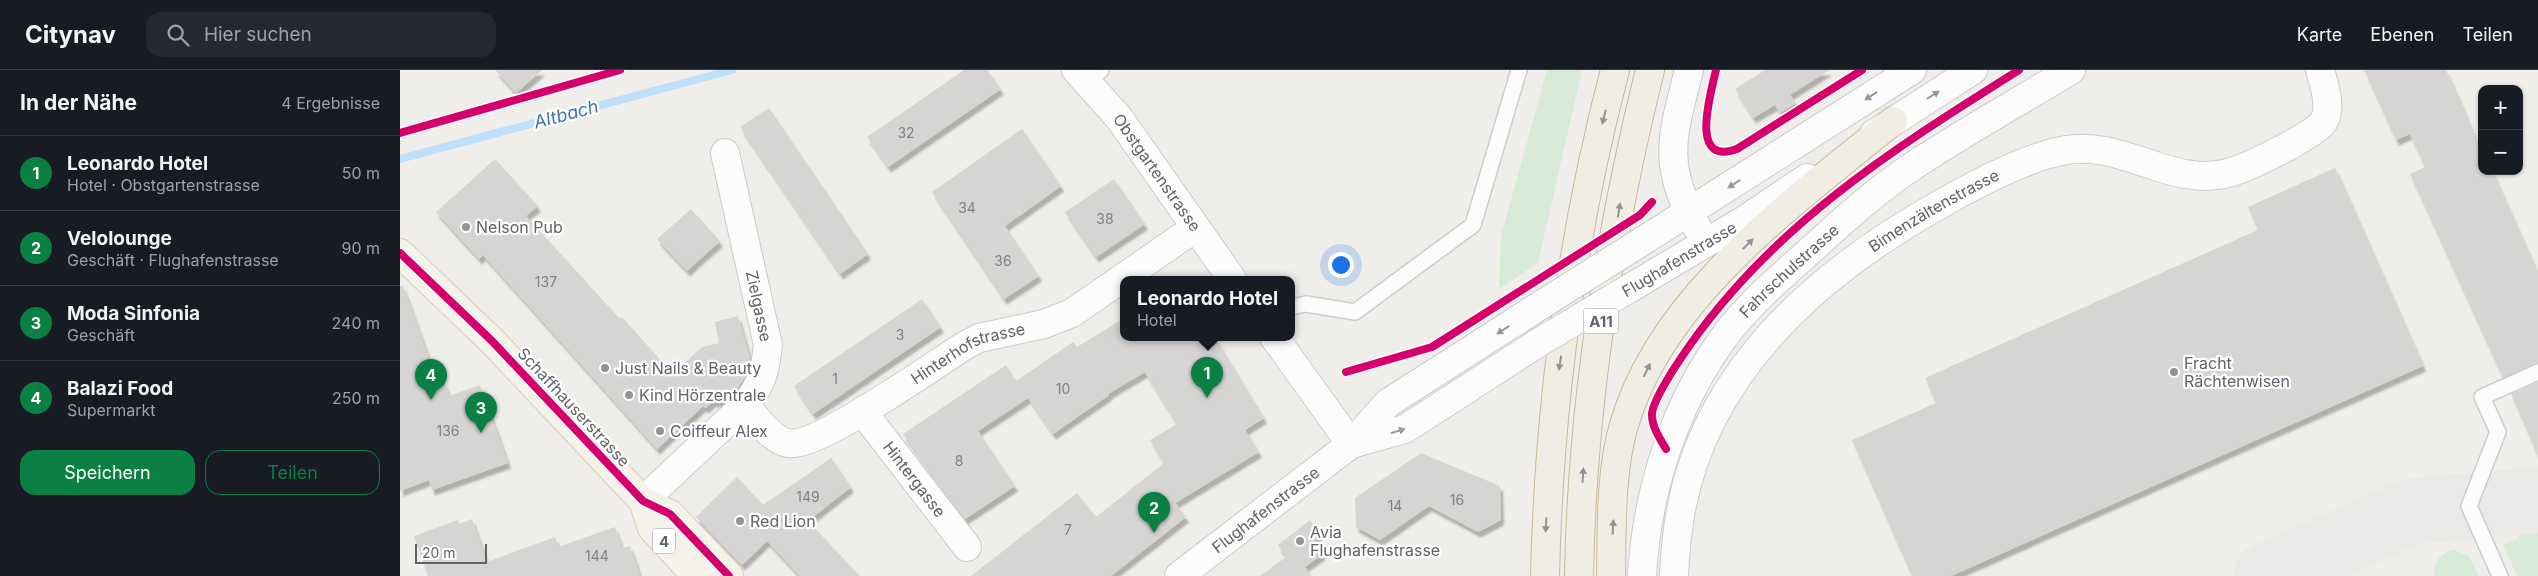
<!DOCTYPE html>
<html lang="de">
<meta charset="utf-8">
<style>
body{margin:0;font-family:Inter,sans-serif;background:#242831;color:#f1f3f6}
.controls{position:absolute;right:15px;top:15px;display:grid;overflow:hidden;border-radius:10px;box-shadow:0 1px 4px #0004}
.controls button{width:45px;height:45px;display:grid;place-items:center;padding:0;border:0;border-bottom:1px solid #363941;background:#171b24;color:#f1f3f6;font:25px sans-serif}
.scale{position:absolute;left:15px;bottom:12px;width:72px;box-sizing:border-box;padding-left:5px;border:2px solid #5f6368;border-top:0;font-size:14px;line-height:18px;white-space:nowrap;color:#5f6368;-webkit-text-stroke:4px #fff;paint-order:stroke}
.you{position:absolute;left:940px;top:194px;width:18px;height:18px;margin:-12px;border:4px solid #fff;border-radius:50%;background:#1a73e8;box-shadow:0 0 0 8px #1a73e833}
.badge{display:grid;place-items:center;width:32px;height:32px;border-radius:50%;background:#0b8043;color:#fff;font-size:16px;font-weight:700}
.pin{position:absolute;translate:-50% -41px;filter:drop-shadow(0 1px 2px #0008)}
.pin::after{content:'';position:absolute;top:26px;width:18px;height:15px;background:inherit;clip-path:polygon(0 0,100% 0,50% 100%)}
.popup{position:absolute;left:720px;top:206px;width:175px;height:65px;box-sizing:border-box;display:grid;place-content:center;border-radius:10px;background:#171b24;filter:drop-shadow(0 1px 4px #0005);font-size:16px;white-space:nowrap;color:#9ea1a6}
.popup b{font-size:19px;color:#f1f3f6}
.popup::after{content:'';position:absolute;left:50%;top:100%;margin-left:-10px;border:10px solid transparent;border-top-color:#171b24}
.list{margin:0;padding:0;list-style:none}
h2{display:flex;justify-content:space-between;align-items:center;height:65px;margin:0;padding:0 20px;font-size:21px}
h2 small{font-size:16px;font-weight:400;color:#9ea1a6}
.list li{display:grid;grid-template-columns:32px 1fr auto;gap:15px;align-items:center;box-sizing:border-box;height:75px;padding:0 20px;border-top:1px solid #363941}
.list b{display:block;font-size:19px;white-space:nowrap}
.list p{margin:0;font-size:16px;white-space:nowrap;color:#9ea1a6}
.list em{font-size:16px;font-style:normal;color:#9ea1a6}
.actions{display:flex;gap:10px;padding:15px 20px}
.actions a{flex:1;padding:11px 0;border:1px solid #0b8043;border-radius:15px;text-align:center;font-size:18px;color:#0b8043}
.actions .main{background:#0b8043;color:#fff}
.icon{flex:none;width:28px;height:28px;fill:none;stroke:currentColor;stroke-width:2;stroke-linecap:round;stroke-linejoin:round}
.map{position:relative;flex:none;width:2138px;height:506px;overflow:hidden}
header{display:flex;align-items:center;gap:30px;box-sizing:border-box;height:70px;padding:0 25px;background:#171b24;border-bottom:1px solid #363941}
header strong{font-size:24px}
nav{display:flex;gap:28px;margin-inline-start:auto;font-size:18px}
.search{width:350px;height:45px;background:#242831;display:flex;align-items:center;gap:12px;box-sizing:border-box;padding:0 18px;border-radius:15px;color:#9ea1a6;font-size:19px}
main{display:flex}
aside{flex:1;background:#171b24}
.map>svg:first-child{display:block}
.green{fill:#d8ebd6}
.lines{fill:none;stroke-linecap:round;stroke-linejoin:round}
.stream{stroke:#bfe0f9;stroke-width:8}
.taxiway{stroke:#eae9e7;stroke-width:66}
.building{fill:#d6d5d3;filter:url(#shadow)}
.lane-casing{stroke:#cbcccc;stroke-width:18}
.street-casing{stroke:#cbcccc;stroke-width:30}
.secondary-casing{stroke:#cacacb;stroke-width:30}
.primary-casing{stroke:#d7ceb8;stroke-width:30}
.highway-casing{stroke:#c8b996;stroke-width:30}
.lane{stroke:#fdfcfc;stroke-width:15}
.street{stroke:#fdfcfc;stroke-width:28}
.secondary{stroke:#fdfcfc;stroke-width:28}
.primary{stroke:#f4f2e9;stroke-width:28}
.highway{stroke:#f0ede3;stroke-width:28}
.secondary-bridge-casing{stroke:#cacacb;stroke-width:30;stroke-linecap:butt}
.secondary-bridge{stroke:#fdfcfc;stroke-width:28}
.cycleway-casing{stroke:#fff;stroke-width:11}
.cycleway{stroke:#d6006c;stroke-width:8}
.oneway{fill:#96999c}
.oneway2{fill:#929393}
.poi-dot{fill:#919496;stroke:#fff;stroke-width:2}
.labels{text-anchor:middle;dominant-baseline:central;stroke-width:4.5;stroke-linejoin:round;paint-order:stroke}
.number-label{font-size:14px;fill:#7e8184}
.shield{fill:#fff;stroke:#8f9295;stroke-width:1}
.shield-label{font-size:15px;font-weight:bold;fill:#5f6368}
.street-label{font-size:16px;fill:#5f6368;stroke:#fff}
.poi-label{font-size:16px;fill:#5f6368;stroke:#fff;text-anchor:start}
.water-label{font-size:18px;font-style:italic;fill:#4174aa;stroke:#fff}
</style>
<header>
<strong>Citynav</strong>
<div class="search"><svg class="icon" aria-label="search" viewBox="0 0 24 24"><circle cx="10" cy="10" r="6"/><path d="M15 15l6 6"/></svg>Hier suchen</div>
<nav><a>Karte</a><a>Ebenen</a><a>Teilen</a></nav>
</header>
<main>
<aside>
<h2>In der Nähe<small>4 Ergebnisse</small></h2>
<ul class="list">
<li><span class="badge">1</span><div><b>Leonardo Hotel</b><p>Hotel · Obstgartenstrasse</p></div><em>50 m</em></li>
<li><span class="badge">2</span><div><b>Velolounge</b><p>Geschäft · Flughafenstrasse</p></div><em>90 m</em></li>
<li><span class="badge">3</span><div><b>Moda Sinfonia</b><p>Geschäft</p></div><em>240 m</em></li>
<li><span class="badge">4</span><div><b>Balazi Food</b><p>Supermarkt</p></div><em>250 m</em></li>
</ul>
<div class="actions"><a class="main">Speichern</a><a>Teilen</a></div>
</aside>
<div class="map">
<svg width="2138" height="506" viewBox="0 0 2138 506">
<defs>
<filter id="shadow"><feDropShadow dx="3" dy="5.5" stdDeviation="1" flood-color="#0004"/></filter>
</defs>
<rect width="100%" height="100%" fill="#efeeea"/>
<!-- green -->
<path class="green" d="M1147,0H1182L1138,193L1099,219L1101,166Z
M2138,459V506H2117L2103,475L2119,468L2118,466Z
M2054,480L2069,486L2079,506H2035C2033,492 2040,483 2054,480Z"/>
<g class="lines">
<!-- stream -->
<path class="stream" d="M0,89L332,0"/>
<!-- taxiway -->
<path class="taxiway" d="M1866,506L2008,443L2024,440L2138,430"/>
</g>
<!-- building -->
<path class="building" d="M95,0H142L116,23Z
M564,0H587L601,19L488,97L467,67Z
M1365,0H1429L1390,25L1396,33L1380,43L1375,35L1353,48L1335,19Z
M1964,0H2046L2082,83V101H2092L2138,204V293L2103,307L2101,304L2010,104L2025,97L2010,64L1996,70Z
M369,38L468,184L440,204L340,57Z
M622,59L661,116L605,156L639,206L604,229L532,122Z
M95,89L138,136L126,146L220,249L222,247L273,304L302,277L319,273L315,252L338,246L350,288L345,307L333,324L326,331L312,332L306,338L303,336L257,379L83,185L79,189L36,142Z
M1935,98L2023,296L1551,506H1512L1452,370L1536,333L1525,308L1858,160L1848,137Z
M714,109L745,154L696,187L665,142Z
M291,139L320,171L287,201L257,169Z
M0,216H3L38,314L44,312L49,326L80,315L108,393L32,420L29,410L0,421Z
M522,229L541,257L413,344L394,316Z
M723,249V267H815L864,348L845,360L859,382L775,433L786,447L711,506H571L677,423L696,447L764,393L750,370L777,354L745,302L708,324L709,325L653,364L628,328L578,361L615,416L565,449L503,364L606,295L616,311L673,272L677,277Z
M2138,312V386L2111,324Z
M1021,383L1100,416L1101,450L1078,462L1029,436L980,470L956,457L955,428Z
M431,388L451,417L408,451L460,506H400L367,471L342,495L296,447L337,407L363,435Z
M72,449L87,492L155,467L158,477L215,457L222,478L230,476L240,506H28L14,466L58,450L59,454Z
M910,450L920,464L914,472L923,484L905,497L911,506H860L886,487L878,475Z"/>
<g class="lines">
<!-- lane casing -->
<g class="lane-casing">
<path id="lane" d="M688,12L701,0
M891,237L906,234L955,242L1073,155L1119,0
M2100,506L2069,436L2098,362L2082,327L2138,302"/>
</g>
<!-- street casing -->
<g class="street-casing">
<g id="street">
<path id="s1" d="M676,0L719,48L832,209"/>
<path d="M874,267L951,374"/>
<path id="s2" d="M345,335C356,347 371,370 388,373C416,379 534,295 564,276L579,268L644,254L672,243L795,158"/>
<path id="s3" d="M462,341L567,477"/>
<path d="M243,431L345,335C362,314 365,302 368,275L325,83"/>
<path id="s4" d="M1242,506C1247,419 1275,333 1327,263C1352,231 1383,205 1413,178C1445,149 1479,118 1516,94C1566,61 1620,31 1671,0"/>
<path id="s5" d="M1274,506C1275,484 1277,462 1281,440C1307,301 1415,206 1532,139C1568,118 1625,87 1666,80C1723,70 1772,118 1828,103C1845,99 1916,65 1924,51C1932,36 1924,15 1920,0"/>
</g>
</g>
<!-- secondary casing -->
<g class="secondary-casing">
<g id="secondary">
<path d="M1289,0C1272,67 1261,95 1298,159"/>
<path d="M1474,64L1573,0"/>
<path d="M1238,174L1512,0"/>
<path d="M1230,218L1343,151L1407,108"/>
<path d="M951,374L1005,359L1138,273"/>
<path id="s6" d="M779,506L951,374L988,333L1144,233"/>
</g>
</g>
<!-- primary casing -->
<g class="primary-casing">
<path id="primary" d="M0,183L92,271L243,431L270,444L329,506
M243,431L252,458L296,506"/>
</g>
<!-- highway casing -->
<g class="highway-casing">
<path id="highway" d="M1145,506C1149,336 1172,164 1215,0
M1179,506C1182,336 1209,165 1250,0
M1211,506C1212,457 1210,403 1224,355C1261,226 1394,132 1493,51"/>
</g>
<!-- lane -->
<use href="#lane" class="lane"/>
<!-- street -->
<use href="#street" class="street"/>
<!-- secondary -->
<use href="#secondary" class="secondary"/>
<!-- primary -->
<use href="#primary" class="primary"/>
<!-- highway -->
<use href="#highway" class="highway"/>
<!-- secondary-bridge casing -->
<g class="secondary-bridge-casing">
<path id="secondary-bridge" d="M1144,233L1238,174
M1138,273L1230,218"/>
</g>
<!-- secondary-bridge -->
<use href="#secondary-bridge" class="secondary-bridge"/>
<!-- cycleway casing -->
<g class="cycleway-casing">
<path id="cycleway" d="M1316,0C1311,23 1288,97 1337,79L1462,0
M0,63L220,0
M0,183L92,271L243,431L270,444L329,506
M946,302L1032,277L1240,145L1252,132
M1266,379C1260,369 1252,357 1252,345C1251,334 1274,298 1281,288C1368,158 1490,81 1619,0"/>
</g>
<!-- cycleway -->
<use href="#cycleway" class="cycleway"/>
</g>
<!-- one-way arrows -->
<defs><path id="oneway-solid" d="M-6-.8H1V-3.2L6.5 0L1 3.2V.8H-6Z" transform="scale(1.25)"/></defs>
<g class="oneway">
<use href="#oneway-solid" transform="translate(1533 25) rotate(-32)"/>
<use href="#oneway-solid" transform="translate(1471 26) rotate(147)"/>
<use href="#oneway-solid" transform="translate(1334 114) rotate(147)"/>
<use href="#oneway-solid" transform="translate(1103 260) rotate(147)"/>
<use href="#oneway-solid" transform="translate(998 361) rotate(-17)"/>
</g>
<g class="oneway2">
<use href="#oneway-solid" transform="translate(1204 47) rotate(104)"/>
<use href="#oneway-solid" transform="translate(1219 140) rotate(-81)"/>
<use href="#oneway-solid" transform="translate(1348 174) rotate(-45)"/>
<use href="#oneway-solid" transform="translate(1160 293) rotate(99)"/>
<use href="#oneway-solid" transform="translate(1247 300) rotate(-64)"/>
<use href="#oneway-solid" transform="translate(1183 405) rotate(-87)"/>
<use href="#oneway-solid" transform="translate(1146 455) rotate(93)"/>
<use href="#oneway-solid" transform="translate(1213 457) rotate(-87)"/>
</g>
<!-- markers -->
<g class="poi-dot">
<circle cx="66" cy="157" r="5"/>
<circle cx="205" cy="298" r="5"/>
<circle cx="1774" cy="302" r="5"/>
<circle cx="229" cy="325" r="5"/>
<circle cx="260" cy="361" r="5"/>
<circle cx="340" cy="451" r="5"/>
<circle cx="900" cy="471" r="5"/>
</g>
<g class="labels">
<!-- number labels -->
<g class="number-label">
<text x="506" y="62">32</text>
<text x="567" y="137">34</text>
<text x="705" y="148">38</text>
<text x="603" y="190">36</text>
<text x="146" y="211">137</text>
<text x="500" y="264">3</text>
<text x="435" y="308">1</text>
<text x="663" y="318">10</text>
<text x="48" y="360">136</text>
<text x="559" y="390">8</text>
<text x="408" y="426">149</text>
<text x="1057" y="429">16</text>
<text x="995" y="435">14</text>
<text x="668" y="459">7</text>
<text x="197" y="485">144</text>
</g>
<!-- shield labels -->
<g class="shield">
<rect x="1183.5" y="238.5" width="35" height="25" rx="4"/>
<rect x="253" y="458.5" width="22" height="25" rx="4"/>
</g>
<g class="shield-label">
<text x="1201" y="251">A11</text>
<text x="264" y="471">4</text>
</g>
<!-- street labels -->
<g class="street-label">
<text stroke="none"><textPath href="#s1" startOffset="131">Obstgartenstrasse</textPath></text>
<text stroke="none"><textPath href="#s5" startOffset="472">Bimenzältenstrasse</textPath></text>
<text transform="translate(1279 189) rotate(-31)">Flughafenstrasse</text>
<text stroke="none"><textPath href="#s4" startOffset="349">Fahrschulstrasse</textPath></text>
<text transform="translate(359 236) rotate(78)">Zielgasse</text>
<text stroke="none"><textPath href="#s2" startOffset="262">Hinterhofstrasse</textPath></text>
<text transform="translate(174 337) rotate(47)">Schaffhauserstrasse</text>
<text stroke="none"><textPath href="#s3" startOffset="86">Hintergasse</textPath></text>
<text stroke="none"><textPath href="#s6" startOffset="109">Flughafenstrasse</textPath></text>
</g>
<!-- poi labels -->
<g class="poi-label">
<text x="76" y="157">Nelson Pub</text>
<text x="1784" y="293">Fracht<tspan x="1784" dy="18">Rächtenwisen</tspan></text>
<text x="215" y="298">Just Nails &amp; Beauty</text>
<text x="239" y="325">Kind Hörzentrale</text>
<text x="270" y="361">Coiffeur Alex</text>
<text x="350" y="451">Red Lion</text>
<text x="910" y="462">Avia<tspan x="910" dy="18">Flughafenstrasse</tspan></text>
</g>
<!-- water labels -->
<g class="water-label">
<text transform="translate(166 44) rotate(-15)">Altbach</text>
</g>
</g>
</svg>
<div class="controls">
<button>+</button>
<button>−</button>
</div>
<div class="scale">20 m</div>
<div class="you"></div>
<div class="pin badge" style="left:807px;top:328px">1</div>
<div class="popup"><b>Leonardo Hotel</b>Hotel</div>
<div class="pin badge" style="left:754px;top:463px">2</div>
<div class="pin badge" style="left:81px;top:363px">3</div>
<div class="pin badge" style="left:31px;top:330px">4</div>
</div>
</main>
